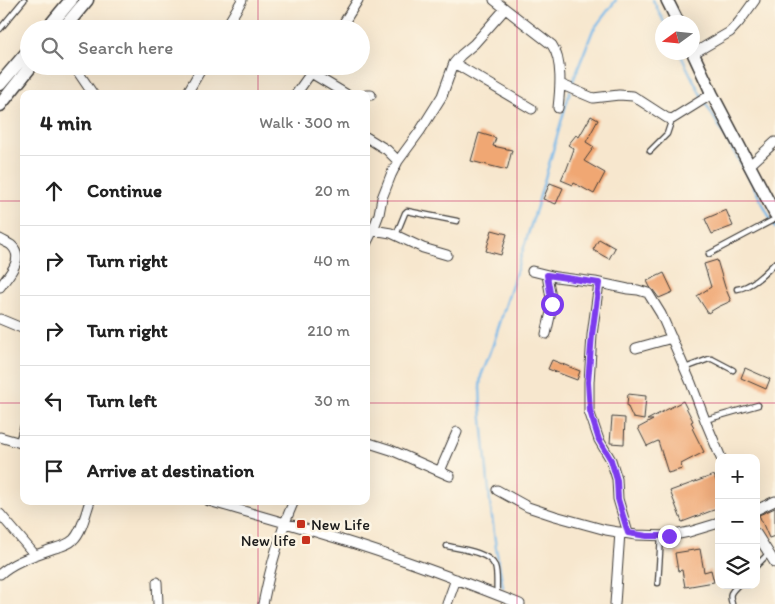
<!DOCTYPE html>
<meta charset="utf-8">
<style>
body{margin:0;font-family:Itim,sans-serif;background:#f6f6f6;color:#222}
.controls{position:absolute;right:15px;bottom:15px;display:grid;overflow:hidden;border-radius:10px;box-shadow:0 5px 20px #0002}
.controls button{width:45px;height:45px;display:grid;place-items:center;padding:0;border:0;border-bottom:1px solid #e0e0e0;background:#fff;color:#222;font:25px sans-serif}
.compass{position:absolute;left:655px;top:15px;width:45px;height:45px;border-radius:50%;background:#fff;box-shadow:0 5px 20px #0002;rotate:255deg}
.stop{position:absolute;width:15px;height:15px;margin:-11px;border:4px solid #7c3aed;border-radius:50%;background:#fff}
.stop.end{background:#7c3aed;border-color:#fff;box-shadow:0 1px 5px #0008}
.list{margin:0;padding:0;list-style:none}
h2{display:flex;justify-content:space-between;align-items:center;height:65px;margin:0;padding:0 20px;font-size:21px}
h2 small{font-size:16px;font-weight:400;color:#767676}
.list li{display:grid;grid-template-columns:32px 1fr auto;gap:15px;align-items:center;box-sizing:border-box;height:70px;padding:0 20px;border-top:1px solid #e0e0e0}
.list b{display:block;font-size:19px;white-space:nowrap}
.list em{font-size:16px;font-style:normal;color:#767676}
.icon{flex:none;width:28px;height:28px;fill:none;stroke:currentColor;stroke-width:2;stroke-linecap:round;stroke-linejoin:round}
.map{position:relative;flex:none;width:775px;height:604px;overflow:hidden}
.search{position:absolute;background:#fff;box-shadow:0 5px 20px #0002;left:20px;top:20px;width:350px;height:55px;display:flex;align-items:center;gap:12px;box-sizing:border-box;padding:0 18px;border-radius:28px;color:#767676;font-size:19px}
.panel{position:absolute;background:#fff;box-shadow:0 5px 20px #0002;left:20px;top:90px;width:350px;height:415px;border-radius:10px}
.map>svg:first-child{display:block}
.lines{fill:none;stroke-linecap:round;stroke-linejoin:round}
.stream{stroke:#74b7e9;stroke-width:2.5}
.building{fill:#f0a773}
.lane-casing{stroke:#3d3a37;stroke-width:7}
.street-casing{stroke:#3d3a37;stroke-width:11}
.secondary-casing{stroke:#3d3a37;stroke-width:14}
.primary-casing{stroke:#3d3a37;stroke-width:15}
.lane{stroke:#fff;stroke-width:4.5}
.street{stroke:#fff;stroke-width:9}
.secondary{stroke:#fff;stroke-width:11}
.primary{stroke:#fff;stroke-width:12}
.route{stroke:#7c3aed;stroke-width:6}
.grid{fill:none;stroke:#c2185b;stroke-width:1;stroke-opacity:0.55}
.poi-dot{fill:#c8321e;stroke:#fcf5e5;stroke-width:2}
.labels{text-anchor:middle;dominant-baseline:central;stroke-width:5;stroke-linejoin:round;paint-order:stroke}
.poi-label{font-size:16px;fill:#1c1c1c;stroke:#fcf5e5;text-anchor:start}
</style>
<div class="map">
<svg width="775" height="604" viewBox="0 0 775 604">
<rect width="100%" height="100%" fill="#fcf5e5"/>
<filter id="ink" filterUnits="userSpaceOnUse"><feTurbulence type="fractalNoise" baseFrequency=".02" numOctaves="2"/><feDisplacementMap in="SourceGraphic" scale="10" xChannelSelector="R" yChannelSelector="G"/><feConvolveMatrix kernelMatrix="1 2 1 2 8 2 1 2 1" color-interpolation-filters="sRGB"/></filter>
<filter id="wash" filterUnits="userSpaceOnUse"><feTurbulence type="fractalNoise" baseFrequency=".0096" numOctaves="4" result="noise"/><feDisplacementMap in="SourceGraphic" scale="20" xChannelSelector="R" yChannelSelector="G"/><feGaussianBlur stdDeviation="1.12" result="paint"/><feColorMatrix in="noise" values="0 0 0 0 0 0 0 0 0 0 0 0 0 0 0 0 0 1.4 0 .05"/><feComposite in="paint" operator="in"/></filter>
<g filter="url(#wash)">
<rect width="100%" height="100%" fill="#f7e7ce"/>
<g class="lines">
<!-- stream -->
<path class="stream" d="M653,0L664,22
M679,52L702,97L751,181L775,228
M571,86L593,30L616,0
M503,587L496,548L490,502L481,409L480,387L481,376L492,348L537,206L570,91"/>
</g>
<g id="blocks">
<!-- building -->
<path class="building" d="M591,116L598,120L586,142L594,147L584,161L605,173L594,194L574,183L573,185L561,180L565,171H566L574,149L568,145L576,135L579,137Z
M479,133L496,138L493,146L512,150L507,170L471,161Z
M550,183L563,188L556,204L543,199Z
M726,210L733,226L712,234L705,219Z
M492,230L507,234L501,255L486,251Z
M599,239L615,248L609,259L593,250Z
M717,260L725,287L731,301L718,307L708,313L697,296L711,287L704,264Z
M664,273L673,292L659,298L653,290L650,287L647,281Z
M552,360L580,371L577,380L548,369Z
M745,368L770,379L766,389L741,378Z
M628,394L646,396L644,420L633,418L627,405Z
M683,401L693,421L691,422L694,427L692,428L704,452L681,464L682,469L668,473L658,441L647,446L638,428L653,420H647Z
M612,417L625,418L624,444L610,443Z
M714,475L719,489V508L682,522L670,491Z
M775,508V536L769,538L759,515Z
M700,549L704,572L711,570L714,582L685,587L682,570L678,571L675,553Z"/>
</g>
</g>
<g filter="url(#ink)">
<use href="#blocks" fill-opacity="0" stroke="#3d3a37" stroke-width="1"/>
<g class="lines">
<!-- lane casing -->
<g class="lane-casing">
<path id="lane" d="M0,29L24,0
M650,151L667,134L672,119
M396,235L405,213L407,211L457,221
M709,254L775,219
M737,289C752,287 765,273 775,263
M685,368L709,359H712L733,370
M705,420L758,405
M18,442L24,423
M447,546C461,549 489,552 495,566C498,574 496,586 497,595
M756,566L769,553
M658,583L661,536
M732,604C729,594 730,593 738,585"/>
</g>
<!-- street casing -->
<g class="street-casing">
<path id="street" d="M494,0L552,45C563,61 560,90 558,108
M225,29L242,0
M340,29L358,0
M694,53L730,32L739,22L755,0
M454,63L532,109
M74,66L93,94
M311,73L346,94
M560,84L593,98L619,95L633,96L667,118L672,119L712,94
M189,94V90L203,66
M296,94L316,66
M366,95H371
M366,137L387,150L398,161
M750,165L775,142
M373,230L391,233L423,248L447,255
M0,239C3,241 8,243 11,245C26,258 8,276 0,287
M366,244L373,230L379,214L382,198L391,175L398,161L420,131L442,96L454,63L461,55L474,44L505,9
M532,271L556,277L595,282L628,289L638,290L648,293L661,314L691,383L705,420L721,458
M599,283L592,335L589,382V411L599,440L611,460L617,479L618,499L628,533
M0,319L24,329
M546,334L551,312L552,304L547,275
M636,348L672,338
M0,437L24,444
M366,442L391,450L450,476
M440,471L457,432
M497,490L528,507L555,516L606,530L636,535L669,536L689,532L719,523
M209,501C270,519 331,535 391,556C435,571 477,587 520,604
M756,510L775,501
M0,514L35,555
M756,533L775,563
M0,574C15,561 33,556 52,549C59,547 68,545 73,540C82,532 86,512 90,501
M157,582L158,604
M263,604C270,569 279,534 294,501
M447,604L456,579
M615,604L620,532"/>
</g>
<!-- secondary casing -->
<g class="secondary-casing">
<path id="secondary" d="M667,0L678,22
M692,51L712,94L775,214"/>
</g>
<!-- primary casing -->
<g class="primary-casing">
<path id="primary" d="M47,29L71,0
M63,29L87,0
M0,84L29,50
M0,105L31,66"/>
</g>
<!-- lane -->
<use href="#lane" class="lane"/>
<!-- street -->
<use href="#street" class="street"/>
<!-- secondary -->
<use href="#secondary" class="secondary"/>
<!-- primary -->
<use href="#primary" class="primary"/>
</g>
</g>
<g class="lines" filter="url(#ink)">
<!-- route -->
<path class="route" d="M552,304L547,275L599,283L592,335L588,382L590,411L599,440L611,460L617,480L618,499L628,533L647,536H669"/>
</g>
<!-- grid -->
<path class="grid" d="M258,0V29M517,0V604M258,66V94M0,201H24M366,201H775M0,403H24M366,403H775M258,501V604"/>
<!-- markers -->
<g class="poi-dot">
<rect x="296" y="519" width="10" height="10" rx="2.5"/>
<rect x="301" y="535" width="10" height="10" rx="2.5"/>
</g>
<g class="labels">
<!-- poi labels -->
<g class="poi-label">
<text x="311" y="524">New Life</text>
<text x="296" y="540" text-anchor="end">New life</text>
</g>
</g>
</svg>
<div class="controls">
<button>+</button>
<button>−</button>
<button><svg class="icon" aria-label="layers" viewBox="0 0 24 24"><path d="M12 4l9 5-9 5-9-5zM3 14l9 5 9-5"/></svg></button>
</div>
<svg class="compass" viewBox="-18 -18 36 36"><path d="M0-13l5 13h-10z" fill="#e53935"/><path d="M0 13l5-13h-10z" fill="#767676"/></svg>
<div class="stop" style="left:552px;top:304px"></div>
<div class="stop end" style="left:669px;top:536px"></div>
<div class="search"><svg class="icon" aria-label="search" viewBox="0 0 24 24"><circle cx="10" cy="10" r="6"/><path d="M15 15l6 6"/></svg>Search here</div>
<section class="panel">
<h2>4 min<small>Walk · 300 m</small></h2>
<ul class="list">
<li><svg class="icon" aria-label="ahead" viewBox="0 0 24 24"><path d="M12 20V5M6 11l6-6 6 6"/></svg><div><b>Continue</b></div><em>20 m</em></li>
<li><svg class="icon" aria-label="right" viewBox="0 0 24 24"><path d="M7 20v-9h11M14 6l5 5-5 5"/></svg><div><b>Turn right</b></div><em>40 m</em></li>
<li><svg class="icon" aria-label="right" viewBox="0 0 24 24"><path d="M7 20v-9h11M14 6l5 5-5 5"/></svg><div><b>Turn right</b></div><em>210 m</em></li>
<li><svg class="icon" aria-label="left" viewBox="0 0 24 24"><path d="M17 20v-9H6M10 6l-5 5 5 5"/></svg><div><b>Turn left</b></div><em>30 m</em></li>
<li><svg class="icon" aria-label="arrive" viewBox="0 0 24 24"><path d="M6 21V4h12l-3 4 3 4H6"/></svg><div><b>Arrive at destination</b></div></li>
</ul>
</section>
</div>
